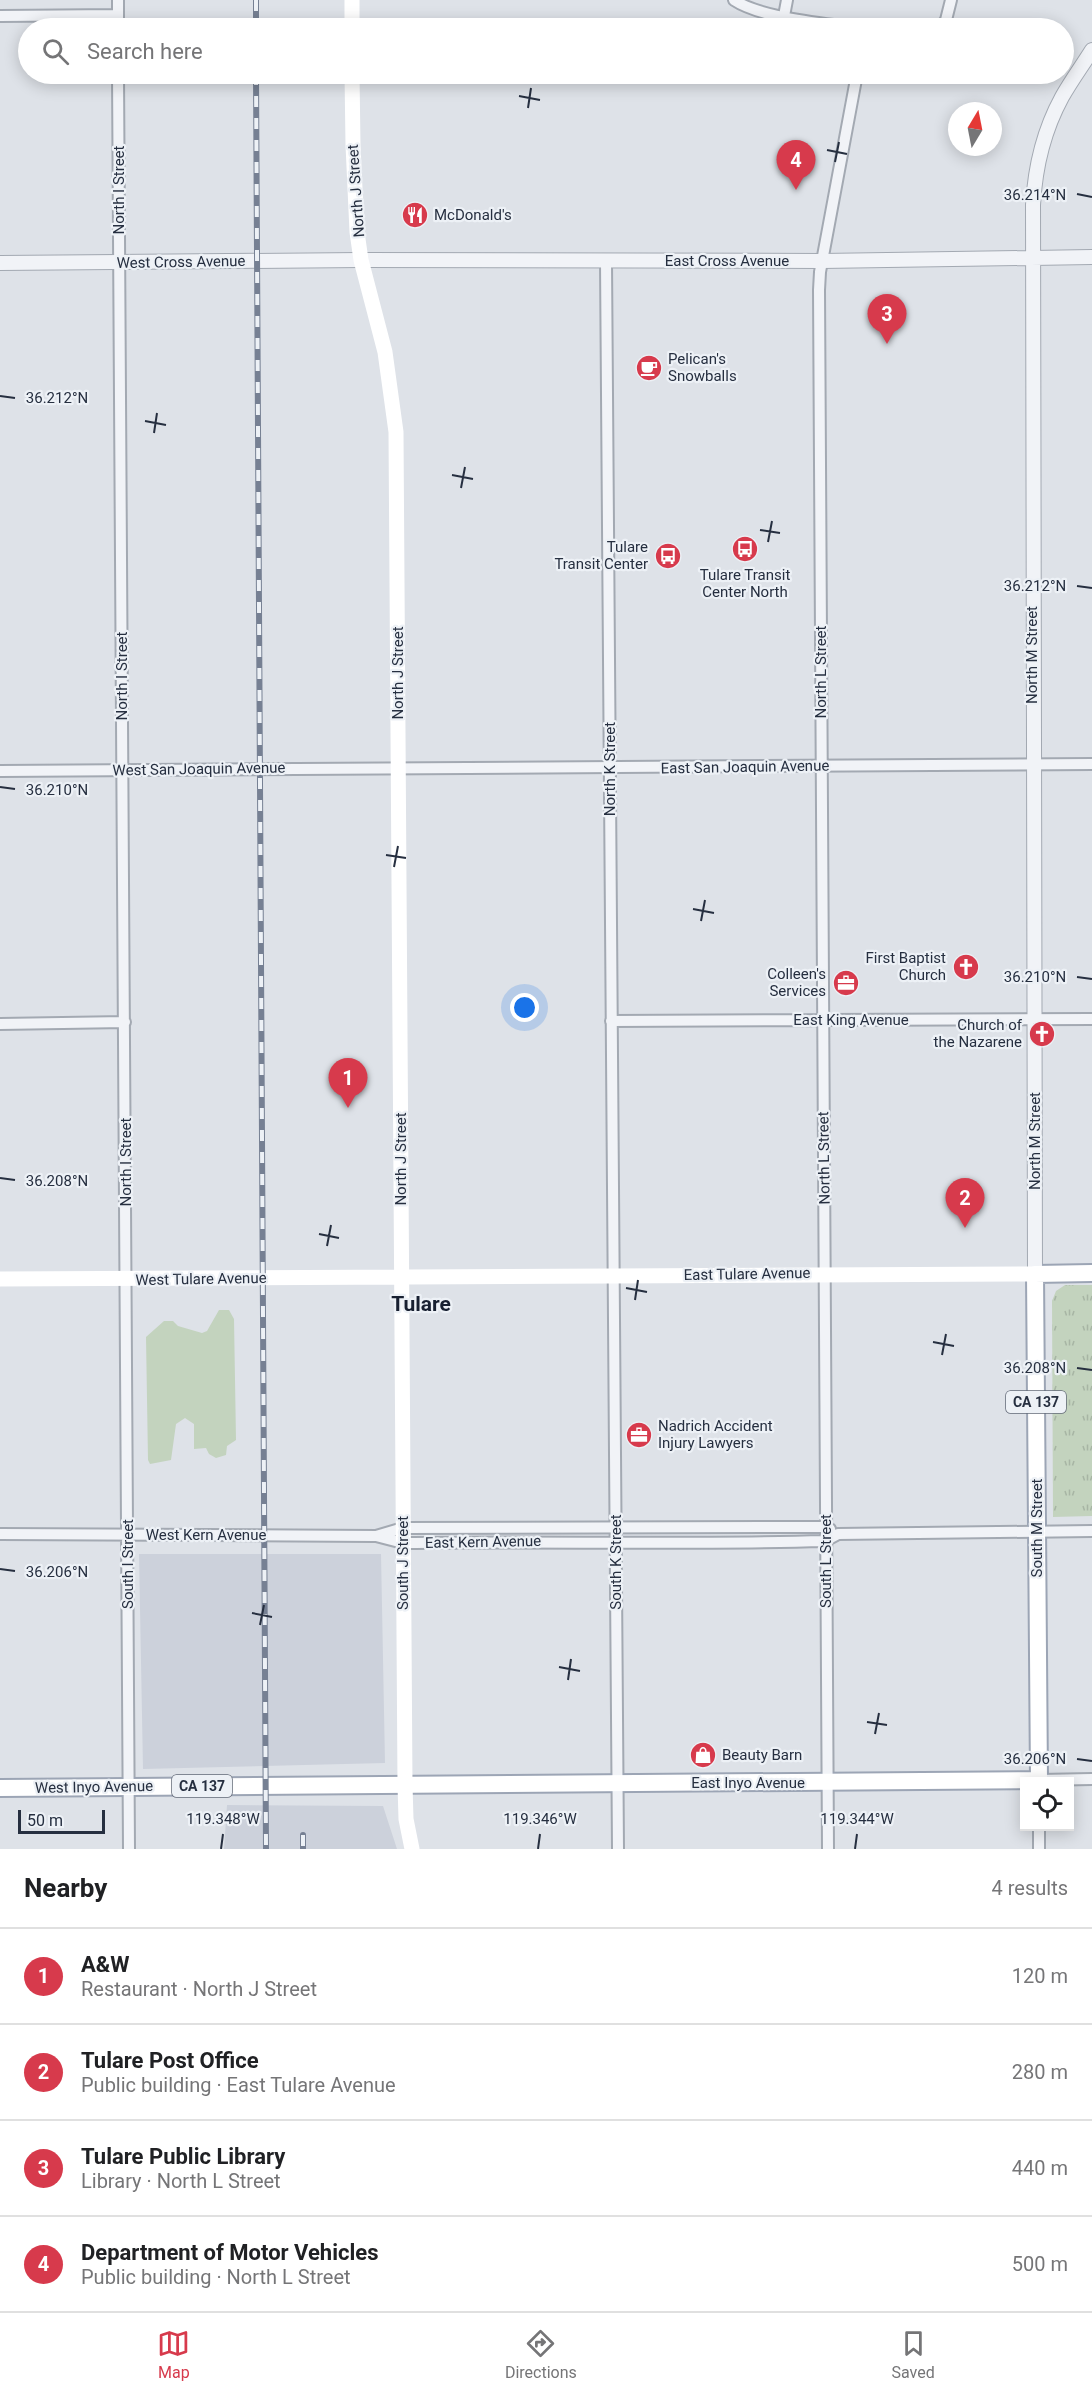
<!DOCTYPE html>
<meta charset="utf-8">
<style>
body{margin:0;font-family:Roboto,sans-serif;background:#f2f2f2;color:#202124}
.controls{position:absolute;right:18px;bottom:18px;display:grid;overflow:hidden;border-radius:0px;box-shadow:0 3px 15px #0003}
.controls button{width:54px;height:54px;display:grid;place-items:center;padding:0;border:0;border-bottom:2px solid #e0e0e0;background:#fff;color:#202124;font:30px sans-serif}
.compass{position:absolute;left:948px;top:102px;width:54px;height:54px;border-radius:50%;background:#fff;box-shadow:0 3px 15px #0003;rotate:10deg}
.scale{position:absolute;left:18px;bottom:15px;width:87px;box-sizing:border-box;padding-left:6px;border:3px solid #262f40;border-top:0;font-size:16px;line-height:21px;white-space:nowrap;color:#262f40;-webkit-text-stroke:4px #edf1f6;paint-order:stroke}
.you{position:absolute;left:525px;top:1008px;width:21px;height:21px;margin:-15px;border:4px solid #fff;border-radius:50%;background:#1a73e8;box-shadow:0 0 0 9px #1a73e833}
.badge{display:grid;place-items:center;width:39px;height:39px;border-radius:50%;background:#d73a4c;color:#fff;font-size:20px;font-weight:700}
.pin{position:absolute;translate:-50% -50px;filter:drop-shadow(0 2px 3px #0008)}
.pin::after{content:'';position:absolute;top:32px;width:21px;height:18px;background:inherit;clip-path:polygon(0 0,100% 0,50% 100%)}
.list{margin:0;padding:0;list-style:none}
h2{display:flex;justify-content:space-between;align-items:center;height:78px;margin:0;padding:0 24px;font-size:26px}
h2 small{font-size:20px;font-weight:400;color:#757577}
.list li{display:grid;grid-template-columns:39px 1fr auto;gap:18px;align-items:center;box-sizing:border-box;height:96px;padding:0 24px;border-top:2px solid #e0e0e0}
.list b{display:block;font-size:22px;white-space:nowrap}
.list p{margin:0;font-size:20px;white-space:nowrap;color:#757577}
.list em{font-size:20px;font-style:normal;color:#757577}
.icon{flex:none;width:33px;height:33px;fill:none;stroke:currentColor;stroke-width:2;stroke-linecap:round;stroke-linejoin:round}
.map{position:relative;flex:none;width:1092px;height:1849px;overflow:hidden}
.search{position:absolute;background:#fff;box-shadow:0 3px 15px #0003;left:18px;right:18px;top:18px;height:66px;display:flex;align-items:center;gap:15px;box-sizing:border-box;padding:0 21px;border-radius:33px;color:#757577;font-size:22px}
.sheet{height:462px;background:#fff}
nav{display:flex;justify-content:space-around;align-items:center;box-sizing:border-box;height:84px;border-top:2px solid #e0e0e0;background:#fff;font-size:16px;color:#757577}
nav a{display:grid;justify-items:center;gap:3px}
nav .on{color:#d73a4c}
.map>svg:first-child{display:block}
.built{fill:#ccd1db}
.park{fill:url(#park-tufts)}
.garden{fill:#c3d3be}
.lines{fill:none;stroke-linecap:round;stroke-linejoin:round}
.minor-casing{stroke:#a3a9b2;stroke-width:14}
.tertiary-casing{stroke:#a3a9b2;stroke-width:16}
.primary-casing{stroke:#9ca5b5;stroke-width:20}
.minor{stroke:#f1f3f7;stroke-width:10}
.tertiary{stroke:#f1f3f7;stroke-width:14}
.secondary{stroke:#fff;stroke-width:15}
.primary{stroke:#fff;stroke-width:16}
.rail-casing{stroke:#768093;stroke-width:6}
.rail{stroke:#edf1f6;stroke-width:4;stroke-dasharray:11;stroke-linecap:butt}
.ticks{fill:none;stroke:#262f40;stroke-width:2}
.labels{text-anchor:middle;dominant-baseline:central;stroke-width:4.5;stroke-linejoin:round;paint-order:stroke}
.shield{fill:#edf1f6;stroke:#626977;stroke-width:1.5}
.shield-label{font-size:14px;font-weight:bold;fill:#262f40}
.street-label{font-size:15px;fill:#262f40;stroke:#edf1f6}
.poi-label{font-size:15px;fill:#262f40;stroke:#edf1f6;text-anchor:start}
.district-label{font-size:21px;font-weight:bold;fill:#182031;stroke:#edf1f6}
.ticks-label{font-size:15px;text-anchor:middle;fill:#262f40;stroke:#edf1f6;stroke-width:4.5;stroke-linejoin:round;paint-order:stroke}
</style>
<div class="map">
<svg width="1092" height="1849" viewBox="0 0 1092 1849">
<defs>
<pattern id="park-tufts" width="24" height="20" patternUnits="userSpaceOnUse" patternTransform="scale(1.5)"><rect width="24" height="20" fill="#c3d3be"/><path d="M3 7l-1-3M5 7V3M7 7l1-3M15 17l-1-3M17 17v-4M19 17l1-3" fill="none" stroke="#a7b5a4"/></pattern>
</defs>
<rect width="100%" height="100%" fill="#dee2e8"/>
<!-- built -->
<path class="built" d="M139,1554H381L385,1763L143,1769Z
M227,1805L383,1806L397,1849H224Z"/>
<!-- park -->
<path class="park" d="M1065,1285H1092V1516L1053,1517L1052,1301L1056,1291Z"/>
<!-- garden -->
<path class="garden" d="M219,1310H229L234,1319L236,1440L227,1446L226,1455L216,1458L209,1454L206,1448L194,1449V1424L185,1418L176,1424L171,1460L150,1464L148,1460L146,1337L164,1321H173L178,1326L202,1333L207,1331Z"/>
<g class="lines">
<!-- minor casing -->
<g class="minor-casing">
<path id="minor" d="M118,0V28
M734,0C761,18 822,23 855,28
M0,16L118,15
M784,16L787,0
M940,28L946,20L951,0
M118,74L129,1849
M606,262L618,1849
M0,771L1092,764
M611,1021L1092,1019
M0,1024L125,1022
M0,1534L376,1536L403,1543C544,1541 685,1545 825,1541L838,1534L1092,1531
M376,1536L403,1528L798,1527H826L830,1529
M1039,1782V1780L1092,1779
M1039,1826V1849
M828,1849L819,290L820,272L857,74"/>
</g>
<!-- tertiary casing -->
<g class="tertiary-casing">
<path id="tertiary" d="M0,263L361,260L822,261L1092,257
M1035,1274L1033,205C1035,168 1044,130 1062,97C1071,81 1082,66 1092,50"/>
</g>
<!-- primary casing -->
<g class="primary-casing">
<path id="primary" d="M0,1788L1039,1780L1035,1274L1092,1273"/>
</g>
<!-- minor -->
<use href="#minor" class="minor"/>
<!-- tertiary -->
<use href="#tertiary" class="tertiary"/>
<!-- secondary -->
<path class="secondary" d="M352,28V0
M352,74L353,145L357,232L361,260L385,352L396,432L405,1785L406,1819L412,1849
M0,1279L1035,1274"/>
<!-- primary -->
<use href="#primary" class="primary"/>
<!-- rail casing -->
<g class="rail-casing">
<path id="rail" d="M256,0V28
M256,74L266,1849
M303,1835V1849"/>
</g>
<!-- rail -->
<use href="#rail" class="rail"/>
</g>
<!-- ticks -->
<path class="ticks" d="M519,96L540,100M528,108L531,88M827,150L847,154M835,162L839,142M1077,194L1092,197M0,396L15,398M145,421L166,425M154,433L157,413M452,475L473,479M461,488L465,467M760,530L780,533M768,542L772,521M1077,586L1092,588M0,787L15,789M386,855L406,858M394,867L398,846M693,909L714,913M701,921L705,900M1077,977L1092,979M0,1178L15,1180M319,1234L339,1238M327,1246L331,1225M626,1288L647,1292M635,1300L638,1280M933,1342L954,1346M942,1355L946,1334M1077,1368L1092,1370M0,1569L15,1571M252,1613L272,1617M260,1625L264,1605M559,1667L580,1671M568,1680L571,1659M867,1722L887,1725M875,1734L879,1713M1077,1759L1092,1761M221,1849L223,1834M538,1849L540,1834M855,1849L857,1834"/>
<!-- icons -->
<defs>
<g id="restaurant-disc" transform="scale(1.35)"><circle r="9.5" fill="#d73a4c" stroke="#edf1f6"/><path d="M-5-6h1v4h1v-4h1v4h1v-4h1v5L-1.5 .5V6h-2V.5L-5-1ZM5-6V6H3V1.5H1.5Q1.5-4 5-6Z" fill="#fff"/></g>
<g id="cafe-disc" transform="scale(1.35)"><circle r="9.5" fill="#d73a4c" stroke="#edf1f6"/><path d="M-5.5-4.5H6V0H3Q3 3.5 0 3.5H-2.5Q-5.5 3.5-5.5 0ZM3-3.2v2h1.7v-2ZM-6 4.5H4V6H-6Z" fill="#fff"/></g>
<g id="bus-disc" transform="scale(1.35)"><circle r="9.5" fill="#d73a4c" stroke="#edf1f6"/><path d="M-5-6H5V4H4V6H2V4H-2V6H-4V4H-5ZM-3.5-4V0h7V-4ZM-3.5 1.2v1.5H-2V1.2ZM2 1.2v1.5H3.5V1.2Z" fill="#fff"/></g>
<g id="church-disc" transform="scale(1.35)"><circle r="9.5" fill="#d73a4c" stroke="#edf1f6"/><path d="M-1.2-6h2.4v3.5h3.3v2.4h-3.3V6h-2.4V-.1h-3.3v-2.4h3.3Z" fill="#fff"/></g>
<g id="office-disc" transform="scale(1.35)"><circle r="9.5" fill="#d73a4c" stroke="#edf1f6"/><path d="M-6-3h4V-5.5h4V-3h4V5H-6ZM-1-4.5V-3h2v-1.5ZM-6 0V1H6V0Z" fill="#fff"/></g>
<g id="shop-disc" transform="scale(1.35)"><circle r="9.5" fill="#d73a4c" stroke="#edf1f6"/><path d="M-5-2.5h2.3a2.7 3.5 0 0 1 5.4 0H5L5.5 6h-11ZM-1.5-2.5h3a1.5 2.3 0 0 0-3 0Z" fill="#fff"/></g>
</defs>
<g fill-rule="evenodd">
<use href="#restaurant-disc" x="415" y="215"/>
<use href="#cafe-disc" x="649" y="368"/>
<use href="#bus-disc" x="745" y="549"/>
<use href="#bus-disc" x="668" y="556"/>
<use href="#church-disc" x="966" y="967"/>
<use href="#office-disc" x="846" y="983"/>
<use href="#church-disc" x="1042" y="1034"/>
<use href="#office-disc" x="639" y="1435"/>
<use href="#shop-disc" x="703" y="1755"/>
</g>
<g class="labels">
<!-- shield labels -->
<g class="shield">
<rect x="1006" y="1391" width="60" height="22" rx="4.5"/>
<rect x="172" y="1775" width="60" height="22" rx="4.5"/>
</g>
<g class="shield-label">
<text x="1036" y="1402">CA 137</text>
<text x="202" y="1786">CA 137</text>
</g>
<!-- street labels -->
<g class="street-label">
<text transform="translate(119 190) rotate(-90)">North I Street</text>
<text transform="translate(356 191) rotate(-94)">North J Street</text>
<text x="727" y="261">East Cross Avenue</text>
<text transform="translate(181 262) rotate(-1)">West Cross Avenue</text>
<text transform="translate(1032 655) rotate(-90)">North M Street</text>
<text transform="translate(821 672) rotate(-90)">North L Street</text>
<text transform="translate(398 673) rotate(-90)">North J Street</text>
<text transform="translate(122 676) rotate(-90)">North I Street</text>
<text transform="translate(745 767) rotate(-1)">East San Joaquin Avenue</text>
<text transform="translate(199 769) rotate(-1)">West San Joaquin Avenue</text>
<text transform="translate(610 769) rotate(-90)">North K Street</text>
<text x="851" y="1020">East King Avenue</text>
<text transform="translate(1035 1141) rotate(-90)">North M Street</text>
<text transform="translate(824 1158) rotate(-91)">North L Street</text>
<text transform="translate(401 1159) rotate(-90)">North J Street</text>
<text transform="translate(126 1162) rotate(-90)">North I Street</text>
<text transform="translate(747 1274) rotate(-1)">East Tulare Avenue</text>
<text transform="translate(201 1279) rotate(-1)">West Tulare Avenue</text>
<text transform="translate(1037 1528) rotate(-90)">South M Street</text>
<text x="206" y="1535">West Kern Avenue</text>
<text transform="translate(483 1542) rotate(-1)">East Kern Avenue</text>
<text transform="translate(826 1561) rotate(-90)">South L Street</text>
<text transform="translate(616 1562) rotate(-90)">South K Street</text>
<text transform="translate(403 1563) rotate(-90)">South J Street</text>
<text transform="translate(128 1564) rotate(-90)">South I Street</text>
<text x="748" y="1783">East Inyo Avenue</text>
<text transform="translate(94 1787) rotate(-1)">West Inyo Avenue</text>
</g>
<!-- poi labels -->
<g class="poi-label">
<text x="434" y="215">McDonald's</text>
<text x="668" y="359">Pelican's<tspan x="668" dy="17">Snowballs</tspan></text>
<text x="648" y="547" text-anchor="end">Tulare<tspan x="648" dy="17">Transit Center</tspan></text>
<text x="745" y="575" text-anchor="middle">Tulare Transit<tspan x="745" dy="17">Center North</tspan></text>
<text x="946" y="958" text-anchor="end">First Baptist<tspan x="946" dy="17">Church</tspan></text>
<text x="826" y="974" text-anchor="end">Colleen's<tspan x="826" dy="17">Services</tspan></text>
<text x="1022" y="1025" text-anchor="end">Church of<tspan x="1022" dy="17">the Nazarene</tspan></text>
<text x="658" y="1426">Nadrich Accident<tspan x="658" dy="17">Injury Lawyers</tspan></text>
<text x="722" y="1755">Beauty Barn</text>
</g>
<!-- district labels -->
<g class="district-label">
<text x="421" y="1304">Tulare</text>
</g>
</g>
<g class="ticks-label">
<text x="1035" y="200">36.214°N</text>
<text x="57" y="403">36.212°N</text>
<text x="1035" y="591">36.212°N</text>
<text x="57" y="795">36.210°N</text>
<text x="1035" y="982">36.210°N</text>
<text x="57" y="1186">36.208°N</text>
<text x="1035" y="1373">36.208°N</text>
<text x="57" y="1577">36.206°N</text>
<text x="1035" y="1764">36.206°N</text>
<text x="223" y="1824">119.348°W</text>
<text x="540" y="1824">119.346°W</text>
<text x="857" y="1824">119.344°W</text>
</g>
</svg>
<div class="controls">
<button><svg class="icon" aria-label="locate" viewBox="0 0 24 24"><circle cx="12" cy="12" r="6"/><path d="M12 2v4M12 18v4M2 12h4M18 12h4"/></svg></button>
</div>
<svg class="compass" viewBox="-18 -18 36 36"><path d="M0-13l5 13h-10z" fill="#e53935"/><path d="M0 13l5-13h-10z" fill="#757577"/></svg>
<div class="scale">50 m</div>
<div class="you"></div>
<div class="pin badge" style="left:348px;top:1108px">1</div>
<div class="pin badge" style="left:965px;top:1228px">2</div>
<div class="pin badge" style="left:887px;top:344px">3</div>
<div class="pin badge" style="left:796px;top:190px">4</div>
<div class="search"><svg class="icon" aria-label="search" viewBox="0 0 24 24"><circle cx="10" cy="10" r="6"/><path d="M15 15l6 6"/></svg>Search here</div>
</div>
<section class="sheet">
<h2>Nearby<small>4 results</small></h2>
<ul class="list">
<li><span class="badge">1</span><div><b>A&amp;W</b><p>Restaurant · North J Street</p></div><em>120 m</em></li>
<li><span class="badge">2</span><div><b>Tulare Post Office</b><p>Public building · East Tulare Avenue</p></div><em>280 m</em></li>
<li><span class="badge">3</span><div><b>Tulare Public Library</b><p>Library · North L Street</p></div><em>440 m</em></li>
<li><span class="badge">4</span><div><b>Department of Motor Vehicles</b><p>Public building · North L Street</p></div><em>500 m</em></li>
</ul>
</section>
<nav>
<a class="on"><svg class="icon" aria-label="map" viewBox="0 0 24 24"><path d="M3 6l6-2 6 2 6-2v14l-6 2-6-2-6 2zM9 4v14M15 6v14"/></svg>Map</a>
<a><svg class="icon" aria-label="directions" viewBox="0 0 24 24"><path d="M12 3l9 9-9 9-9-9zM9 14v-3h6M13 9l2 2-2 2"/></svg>Directions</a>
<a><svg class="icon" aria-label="saved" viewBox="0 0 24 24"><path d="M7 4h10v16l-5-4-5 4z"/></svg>Saved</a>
</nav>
